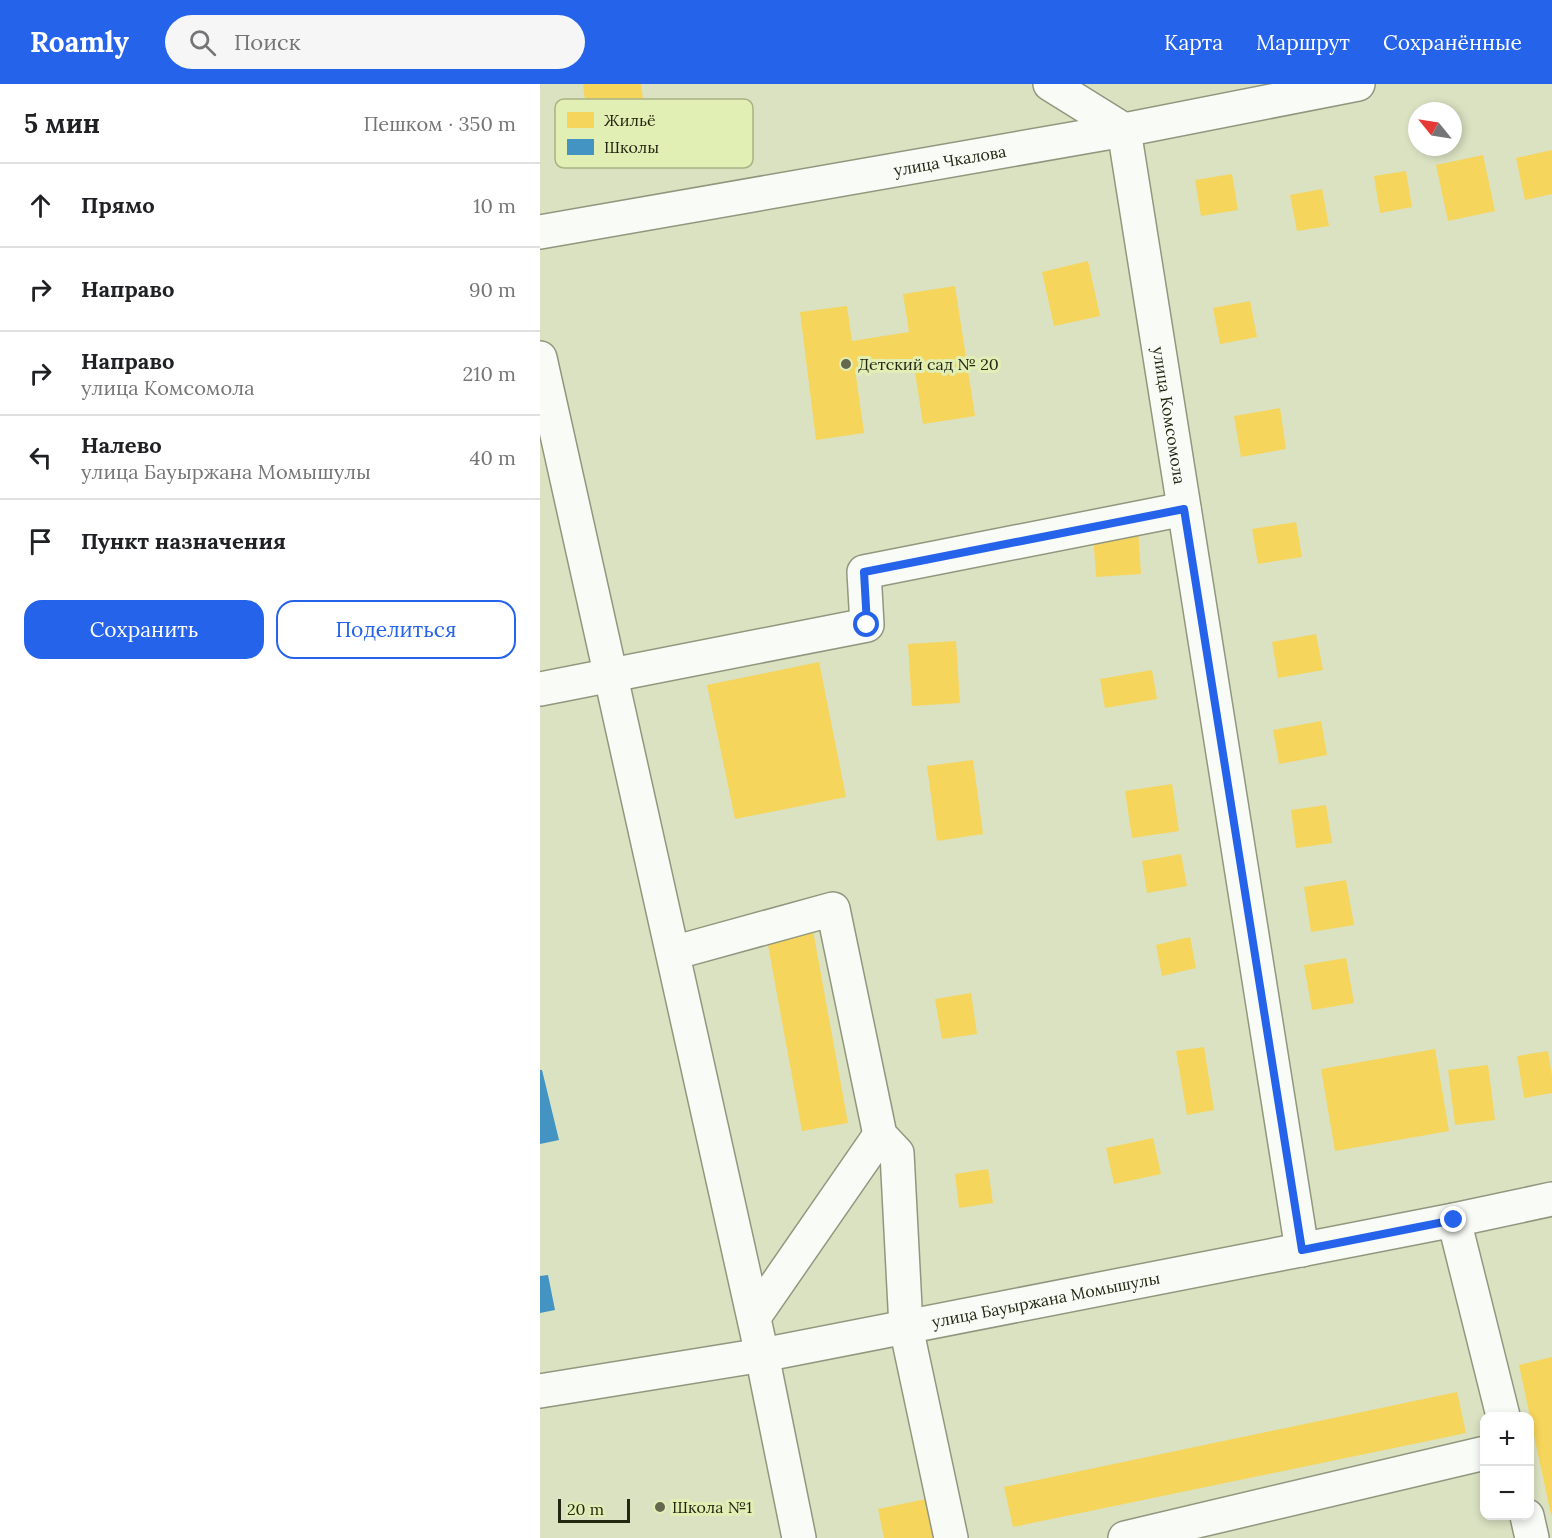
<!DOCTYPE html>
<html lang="ru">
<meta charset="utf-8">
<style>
body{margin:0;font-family:Lora,serif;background:#f6f6f6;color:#202124}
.controls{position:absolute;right:18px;bottom:18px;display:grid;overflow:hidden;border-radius:12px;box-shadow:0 3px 9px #0003}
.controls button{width:54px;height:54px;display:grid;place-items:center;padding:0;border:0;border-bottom:2px solid #e0e0e0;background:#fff;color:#202124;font:30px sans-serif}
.compass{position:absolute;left:868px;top:18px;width:54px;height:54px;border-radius:50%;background:#fff;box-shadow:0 3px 9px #0003;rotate:300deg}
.scale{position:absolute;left:18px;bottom:15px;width:72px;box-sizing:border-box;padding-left:6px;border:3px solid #232711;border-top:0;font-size:16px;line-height:21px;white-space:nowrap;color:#232711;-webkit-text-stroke:4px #e1efb5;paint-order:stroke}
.stop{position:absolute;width:18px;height:18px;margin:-14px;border:4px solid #2563eb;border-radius:50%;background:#fff}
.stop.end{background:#2563eb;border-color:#fff;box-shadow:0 2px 6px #0008}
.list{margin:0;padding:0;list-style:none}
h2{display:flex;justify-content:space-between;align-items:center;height:78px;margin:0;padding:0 24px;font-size:26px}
h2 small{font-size:20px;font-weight:400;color:#757577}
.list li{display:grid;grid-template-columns:39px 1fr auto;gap:18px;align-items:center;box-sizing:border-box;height:84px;padding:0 24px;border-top:2px solid #e0e0e0}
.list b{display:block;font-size:22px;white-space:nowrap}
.list p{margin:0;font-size:20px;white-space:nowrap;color:#757577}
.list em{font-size:20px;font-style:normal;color:#757577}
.actions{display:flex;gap:12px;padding:18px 24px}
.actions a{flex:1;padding:14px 0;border:2px solid #2563eb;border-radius:18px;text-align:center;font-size:21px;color:#2563eb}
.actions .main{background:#2563eb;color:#fff}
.icon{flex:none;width:33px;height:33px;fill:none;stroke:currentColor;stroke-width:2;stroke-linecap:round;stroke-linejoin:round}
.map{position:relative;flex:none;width:1012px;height:1454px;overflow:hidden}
header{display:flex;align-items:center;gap:36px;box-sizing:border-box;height:84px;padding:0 30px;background:#2563eb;color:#fff}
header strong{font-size:28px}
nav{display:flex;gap:33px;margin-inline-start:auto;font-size:21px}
.search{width:420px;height:54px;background:#f6f6f6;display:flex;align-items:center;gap:15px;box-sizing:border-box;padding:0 21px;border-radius:33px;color:#757577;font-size:22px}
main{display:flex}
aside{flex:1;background:#fff}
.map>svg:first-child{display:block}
.homes{fill:#f6d55c}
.schools{fill:#4393c3}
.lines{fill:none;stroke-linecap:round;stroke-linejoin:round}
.minor-casing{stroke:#91977e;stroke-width:36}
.minor{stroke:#f9fbf6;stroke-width:33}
.route{stroke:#2563eb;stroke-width:8}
.poi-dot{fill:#63684f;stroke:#e1efb5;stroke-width:2}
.labels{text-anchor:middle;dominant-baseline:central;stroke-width:6;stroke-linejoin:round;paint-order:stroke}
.street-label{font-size:16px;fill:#232711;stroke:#e1efb5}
.poi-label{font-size:16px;fill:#232711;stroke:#e1efb5;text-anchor:start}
.key{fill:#e1efb5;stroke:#a8b384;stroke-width:1.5}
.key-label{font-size:16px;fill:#232711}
</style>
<header>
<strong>Roamly</strong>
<div class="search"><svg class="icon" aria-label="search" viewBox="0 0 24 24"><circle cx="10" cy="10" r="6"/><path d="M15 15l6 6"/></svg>Поиск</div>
<nav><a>Карта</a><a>Маршрут</a><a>Сохранённые</a></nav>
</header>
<main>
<aside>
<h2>5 мин<small>Пешком · 350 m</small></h2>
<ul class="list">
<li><svg class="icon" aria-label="ahead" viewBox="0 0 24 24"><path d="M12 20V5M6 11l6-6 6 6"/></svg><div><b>Прямо</b></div><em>10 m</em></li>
<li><svg class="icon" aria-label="right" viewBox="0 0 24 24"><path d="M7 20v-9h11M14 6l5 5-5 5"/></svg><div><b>Направо</b></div><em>90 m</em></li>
<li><svg class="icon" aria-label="right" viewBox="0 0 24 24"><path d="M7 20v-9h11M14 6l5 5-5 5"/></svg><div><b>Направо</b><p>улица Комсомола</p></div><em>210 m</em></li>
<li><svg class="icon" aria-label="left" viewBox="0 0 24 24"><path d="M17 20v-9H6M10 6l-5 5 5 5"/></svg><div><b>Налево</b><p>улица Бауыржана Момышулы</p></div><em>40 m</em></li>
<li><svg class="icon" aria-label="arrive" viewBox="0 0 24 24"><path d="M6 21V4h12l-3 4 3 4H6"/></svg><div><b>Пункт назначения</b></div></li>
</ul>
<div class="actions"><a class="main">Сохранить</a><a>Поделиться</a></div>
</aside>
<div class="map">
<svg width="1012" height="1454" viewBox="0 0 1012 1454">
<rect width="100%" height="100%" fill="#dae2c2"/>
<!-- homes -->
<path class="homes" d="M43,0H101L110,66L52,74Z
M1012,66V110L985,116L976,74Z
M943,71L955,127L908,137L896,81Z
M866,87L872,123L840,129L834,92Z
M692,90L698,126L661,132L655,96Z
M782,105L789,142L757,147L750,111Z
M548,177L560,232L514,242L502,188Z
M415,202L435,332L383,340L373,275L315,285L324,349L276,356L260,228L307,222L312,257L369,248L363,210Z
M710,217L717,253L680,260L673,224Z
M740,324L746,365L701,373L694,332Z
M756,438L762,473L718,480L712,445Z
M598,446L601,490L556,493L553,449Z
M776,550L783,586L738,594L732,558Z
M416,557L420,619L372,622L368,560Z
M279,578L306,713L195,735L167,601Z
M612,586L617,615L565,624L560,595Z
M781,637L787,671L739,680L733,646Z
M433,676L443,750L397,757L387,682Z
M632,700L639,747L592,754L585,707Z
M786,721L792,759L756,764L751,726Z
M641,770L647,802L607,809L602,777Z
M806,796L814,841L771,848L764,803Z
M272,841L308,1039L262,1047L226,850Z
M650,853L656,884L622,892L616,861Z
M806,874L814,919L772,926L764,881Z
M431,909L437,950L402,955L395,915Z
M664,963L674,1026L647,1031L636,967Z
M895,965L909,1047L795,1067L781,985Z
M1008,967L1012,993V1009L984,1014L977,972Z
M948,981L955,1036L915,1041L908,986Z
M613,1054L621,1090L574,1100L566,1064Z
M448,1085L453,1119L419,1124L415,1090Z
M1012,1273V1431H1011L979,1281Z
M917,1308L926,1349L473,1443L464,1403Z
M386,1415L393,1454H344L338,1425Z"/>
<!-- schools -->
<path class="schools" d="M0,986H2L19,1056L0,1060Z
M8,1191L15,1226L0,1229V1192Z"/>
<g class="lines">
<!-- minor casing -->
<g class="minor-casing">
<g id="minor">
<path id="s1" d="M510,0L584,46L762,1166"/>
<path id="s2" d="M0,148L584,46L818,0"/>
<path d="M0,274L222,1271L259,1454"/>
<path d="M0,605L327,541L324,488L644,425"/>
<path d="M133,869L293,825L340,1051L357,1069L366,1243L411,1454"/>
<path d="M914,1136L963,1332"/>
<path d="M214,1233L340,1051"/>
<path id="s3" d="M0,1307L222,1271L914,1136L1012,1115"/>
<path d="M987,1432L992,1454"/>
<path d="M585,1454L945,1369"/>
</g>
</g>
<!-- minor -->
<use href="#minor" class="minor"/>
</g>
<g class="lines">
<!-- route -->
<path class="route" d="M327,541L324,488L644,425L762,1166L914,1136"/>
</g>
<!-- markers -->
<g class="poi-dot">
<circle cx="306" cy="280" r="6"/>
<circle cx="120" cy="1423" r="6"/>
</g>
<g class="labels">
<!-- street labels -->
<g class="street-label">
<text stroke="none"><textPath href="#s2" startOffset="416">улица Чкалова</textPath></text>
<text stroke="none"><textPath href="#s1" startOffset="376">улица Комсомола</textPath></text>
<text stroke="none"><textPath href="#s3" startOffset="514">улица Бауыржана Момышулы</textPath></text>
</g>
<!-- poi labels -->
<g class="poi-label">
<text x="318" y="280">Детский сад № 20</text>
<text x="132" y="1423">Школа №1</text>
</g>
</g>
<!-- legend -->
<rect x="15" y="15" width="198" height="69" rx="9" class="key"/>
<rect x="27" y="28" width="27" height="16" fill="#f6d55c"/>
<rect x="27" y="55" width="27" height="16" fill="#4393c3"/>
<g class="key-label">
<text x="64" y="42">Жильё</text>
<text x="64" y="69">Школы</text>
</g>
</svg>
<div class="controls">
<button>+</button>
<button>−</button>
</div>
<svg class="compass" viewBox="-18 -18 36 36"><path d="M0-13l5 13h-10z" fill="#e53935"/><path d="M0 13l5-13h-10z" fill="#757577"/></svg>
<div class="scale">20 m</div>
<div class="stop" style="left:327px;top:541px"></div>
<div class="stop end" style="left:914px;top:1136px"></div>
</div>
</main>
